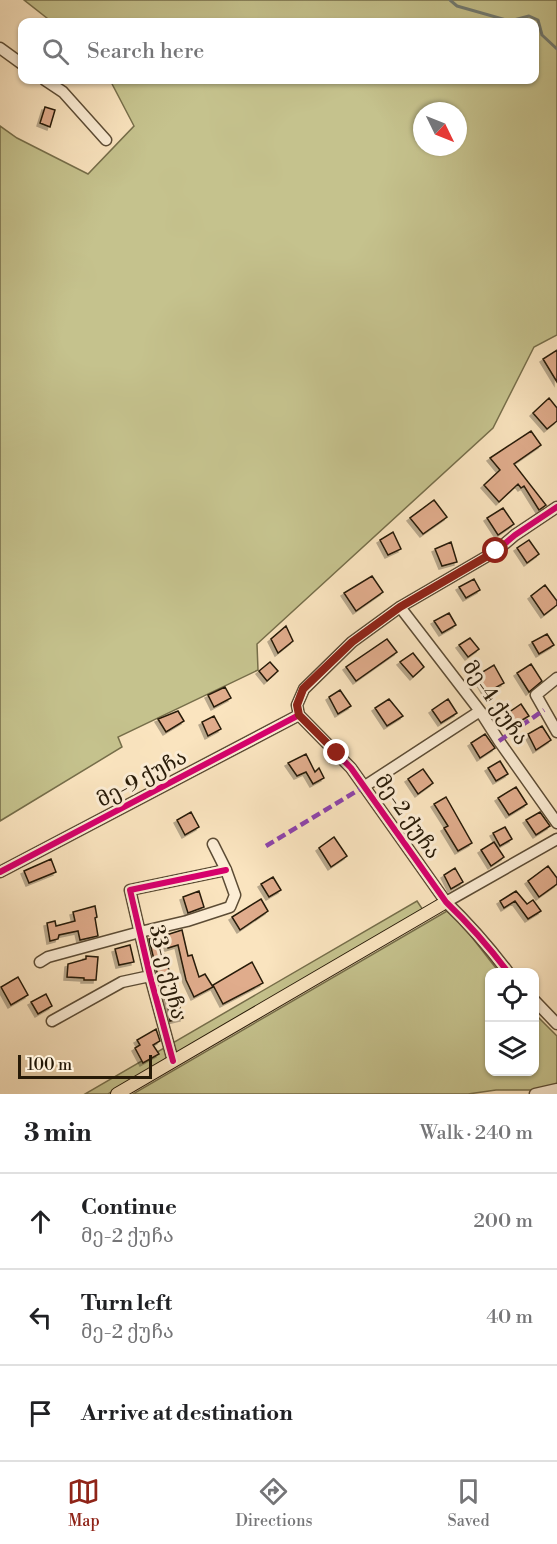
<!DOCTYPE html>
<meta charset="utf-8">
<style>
body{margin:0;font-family:"Libre Bodoni","Noto Serif Georgian",serif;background:#f6f6f6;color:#202124}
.controls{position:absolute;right:18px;bottom:18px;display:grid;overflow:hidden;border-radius:12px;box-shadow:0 2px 4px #0004}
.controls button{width:54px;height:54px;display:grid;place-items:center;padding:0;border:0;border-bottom:2px solid #e0e0e0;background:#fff;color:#202124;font:30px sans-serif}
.compass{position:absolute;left:413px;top:102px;width:54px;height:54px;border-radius:50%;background:#fff;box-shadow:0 2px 4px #0004;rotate:133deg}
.scale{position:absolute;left:18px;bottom:15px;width:134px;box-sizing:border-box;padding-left:6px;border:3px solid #271a07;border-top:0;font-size:16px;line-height:21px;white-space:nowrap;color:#271a07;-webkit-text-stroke:4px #fcedd5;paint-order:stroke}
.stop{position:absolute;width:18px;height:18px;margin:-14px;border:4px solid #8f2418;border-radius:50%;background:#fff}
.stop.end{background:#8f2418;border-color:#fff;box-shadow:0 2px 6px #0008}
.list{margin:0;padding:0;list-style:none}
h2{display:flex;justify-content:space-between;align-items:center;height:78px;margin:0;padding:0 24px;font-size:26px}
h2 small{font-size:20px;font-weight:400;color:#757577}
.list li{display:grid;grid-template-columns:39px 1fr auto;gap:18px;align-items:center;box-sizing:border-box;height:96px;padding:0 24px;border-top:2px solid #e0e0e0}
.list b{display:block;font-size:22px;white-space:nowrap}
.list p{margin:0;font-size:20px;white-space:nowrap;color:#757577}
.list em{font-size:20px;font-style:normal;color:#757577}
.icon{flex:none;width:33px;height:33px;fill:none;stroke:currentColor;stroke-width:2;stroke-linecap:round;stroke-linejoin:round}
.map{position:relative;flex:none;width:557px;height:1094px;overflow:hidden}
.search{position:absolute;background:#fff;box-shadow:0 2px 4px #0004;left:18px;right:18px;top:18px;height:66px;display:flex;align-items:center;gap:15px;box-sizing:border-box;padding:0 21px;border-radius:12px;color:#757577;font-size:22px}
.sheet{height:366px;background:#fff}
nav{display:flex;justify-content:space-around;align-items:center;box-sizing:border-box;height:84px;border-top:2px solid #e0e0e0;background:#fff;font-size:16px;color:#757577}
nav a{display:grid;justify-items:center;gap:3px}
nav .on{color:#8f2418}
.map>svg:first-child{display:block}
.green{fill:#c5c28d;stroke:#766e4a;stroke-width:1.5;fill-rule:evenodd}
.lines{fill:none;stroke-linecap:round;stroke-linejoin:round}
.stream{stroke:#717b73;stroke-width:3}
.building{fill:#e0ac8c;stroke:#271a07;stroke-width:1.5;filter:url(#shadow)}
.minor-casing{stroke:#5c4c35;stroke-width:13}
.major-casing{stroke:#271a07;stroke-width:14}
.minor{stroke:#fcedd5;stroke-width:10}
.major{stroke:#fae4bf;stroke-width:12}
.quiet{stroke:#8e44ad;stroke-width:4.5;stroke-dasharray:9 4.5;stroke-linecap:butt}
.cycleway-casing{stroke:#fcedd5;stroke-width:10}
.cycleway{stroke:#d6006c;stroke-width:6}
.route{stroke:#8f2418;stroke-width:8}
.labels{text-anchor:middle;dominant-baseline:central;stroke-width:6;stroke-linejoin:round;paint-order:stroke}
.street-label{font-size:21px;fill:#271a07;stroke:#fcedd5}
</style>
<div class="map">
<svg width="557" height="1094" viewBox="0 0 557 1094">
<defs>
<filter id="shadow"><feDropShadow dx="-3" dy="3" stdDeviation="0" flood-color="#0004"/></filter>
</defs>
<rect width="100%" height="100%" fill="#fae4bf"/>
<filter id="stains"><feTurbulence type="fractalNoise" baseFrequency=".00333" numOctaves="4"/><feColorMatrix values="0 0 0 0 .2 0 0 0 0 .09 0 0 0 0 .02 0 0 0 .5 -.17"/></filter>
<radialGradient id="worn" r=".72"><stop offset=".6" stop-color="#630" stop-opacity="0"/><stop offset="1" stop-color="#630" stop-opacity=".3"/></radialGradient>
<!-- green -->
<path class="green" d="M24,0H557V335L534,347L493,428L257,644L258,670L118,737L122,747L0,821V126L17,138L88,174L134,126L110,80H534V22H52ZM422,111H458V147H422Z
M417,901L423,910L108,1094H85Z
M447,911L464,927L499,972H490V1072H534L535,1014L557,1036V1085L532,1090H496L468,1094H133Z"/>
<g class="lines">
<!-- stream -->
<path class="stream" d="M450,0L457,6L510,21L529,16L538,20L542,35L557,49"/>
</g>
<!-- building -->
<path class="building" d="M45,107L55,110L50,127L40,123Z
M557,350V382L543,359Z
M549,398L557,408V421L547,429L533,413Z
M531,431L541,445L514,464L546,505L539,510L524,486L521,488L518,484L499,502L484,485L500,470L490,458Z
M434,500L447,517L423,534L410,518Z
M503,508L514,524L498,535L487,518Z
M393,532L401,549L388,555L380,540Z
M529,540L539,554L527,563L517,548Z
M451,542L457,562L442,566L435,549Z
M372,576L383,592L356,611L344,593Z
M474,579L480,590L466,598L459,587Z
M545,585L557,601V605L544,615L531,596Z
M449,613L456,625L442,633L434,621Z
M286,626L293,641L278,653L271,639Z
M547,634L554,645L539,654L532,642Z
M470,638L479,649L468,657L459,645Z
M387,639L397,652L356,681L346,667Z
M413,653L424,667L413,677L400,662Z
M270,662L278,671L267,681L259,671Z
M531,664L542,681L529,692L517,673Z
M494,665L504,683L486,693L476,676Z
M225,687L231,698L214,707L208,695Z
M340,690L351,706L338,714L329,697Z
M389,699L403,716L387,726L375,708Z
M448,699L457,713L441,723L432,710Z
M521,704L529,716L512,726L505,715Z
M178,711L184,721L166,732L158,719Z
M214,716L221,729L208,736L202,722Z
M542,726L551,740L536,750L528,734Z
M485,734L495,748L480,758L471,743Z
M306,754L315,772L319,768L324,778L313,784L306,772L297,776L288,763Z
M500,761L508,774L496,781L488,768Z
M423,769L433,783L418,794L408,779Z
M516,787L527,804L509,815L498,798Z
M446,797L472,843L458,851L444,828L448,826L434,804Z
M191,812L199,827L185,835L177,820Z
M540,812L550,826L536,835L526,820Z
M505,827L512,839L500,846L493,833Z
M334,837L347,856L331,867L319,848Z
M494,842L504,857L491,866L481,850Z
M51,859L56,872L29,883L24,871Z
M548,866L557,878V884L539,897L528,881Z
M455,868L463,882L451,889L444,875Z
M273,877L281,890L269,897L261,884Z
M199,891L204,907L188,913L183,897Z
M516,891L527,904L533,900L541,911L528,919L515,901L504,908L500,901Z
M261,899L268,911L240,930L232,917Z
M95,906L97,917L95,918L98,936L80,940L78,931L59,935L58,939L50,941L47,923L55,921L56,926L75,921L73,912Z
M182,930L188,956L192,955L199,977L205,974L213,987L194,997L186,980L178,945L168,948L163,936Z
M158,937L170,973L158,976L149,939Z
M130,945L134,962L119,965L115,949Z
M86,956L98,957L96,980H84V978L67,977L68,964L86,959Z
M252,962L263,983L223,1004L213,985Z
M18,977L28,995L11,1005L1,987Z
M174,987L183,1018L170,1021L168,1007L162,990Z
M46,994L52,1006L38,1014L31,1002Z
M156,1029L160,1041L153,1045L159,1054L143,1063L135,1048L140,1045L137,1040Z"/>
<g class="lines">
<!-- minor casing -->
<g class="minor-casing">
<path id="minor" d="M0,48L22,64
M45,80L63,92L106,140
M400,607L480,711L499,741L557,823
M557,678L536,695L557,732
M365,786L480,711
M0,872L299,715
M446,902L557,839
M40,962L48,957L140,932L187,921L230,907L235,895L226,870L213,844
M508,972C489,947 469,924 446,902L351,768L299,715L297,705L304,689L352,642L400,607L496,551L515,535L557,507
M534,1000L557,1024
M52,1021L122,982L150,976
M173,1061L150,976L130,890L226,870
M535,1094L557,1089"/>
</g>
<!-- major casing -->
<g class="major-casing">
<path id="major" d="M117,1094L446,902"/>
</g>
<!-- minor -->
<use href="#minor" class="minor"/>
<!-- major -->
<use href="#major" class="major"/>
<!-- quiet -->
<path class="quiet" d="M499,741L544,710
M266,846L365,786"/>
<!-- cycleway casing -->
<g class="cycleway-casing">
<path id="cycleway" d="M0,872L299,715
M508,972C489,947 469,924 446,902L351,768L299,715L297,705L304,689L352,642L400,607L496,551L515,535L557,507
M173,1061L150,976L130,890L226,870"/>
</g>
<!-- cycleway -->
<use href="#cycleway" class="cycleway"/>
</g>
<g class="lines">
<!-- route -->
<path class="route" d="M337,753L299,715L297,705L303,689L352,642L400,607L496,551"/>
</g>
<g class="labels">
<!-- street labels -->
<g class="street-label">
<text transform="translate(495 703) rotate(55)">მე-4 ქუჩა</text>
<text transform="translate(142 779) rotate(-28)">მე-9 ქუჩა</text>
<text transform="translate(407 817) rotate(55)">მე-2 ქუჩა</text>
<text transform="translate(167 972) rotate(76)">33-ე ქუჩა</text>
</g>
</g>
<rect width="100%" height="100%" filter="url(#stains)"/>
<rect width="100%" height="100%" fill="url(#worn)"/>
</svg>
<div class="controls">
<button><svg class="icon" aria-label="locate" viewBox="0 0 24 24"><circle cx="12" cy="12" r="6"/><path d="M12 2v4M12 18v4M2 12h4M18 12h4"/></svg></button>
<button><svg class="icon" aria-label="layers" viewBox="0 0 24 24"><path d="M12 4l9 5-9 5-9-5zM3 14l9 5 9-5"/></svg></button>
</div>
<svg class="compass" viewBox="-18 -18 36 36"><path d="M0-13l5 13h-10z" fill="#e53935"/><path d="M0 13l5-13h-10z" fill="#757577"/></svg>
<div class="scale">100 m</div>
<div class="stop" style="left:496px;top:551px"></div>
<div class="stop end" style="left:337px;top:753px"></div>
<div class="search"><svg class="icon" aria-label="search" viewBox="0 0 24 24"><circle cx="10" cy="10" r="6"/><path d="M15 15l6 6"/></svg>Search here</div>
</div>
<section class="sheet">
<h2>3 min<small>Walk · 240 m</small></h2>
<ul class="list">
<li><svg class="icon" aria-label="ahead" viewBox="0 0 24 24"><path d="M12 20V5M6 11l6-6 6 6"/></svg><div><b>Continue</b><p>მე-2 ქუჩა</p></div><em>200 m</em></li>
<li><svg class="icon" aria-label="left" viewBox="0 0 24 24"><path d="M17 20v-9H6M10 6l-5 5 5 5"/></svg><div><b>Turn left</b><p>მე-2 ქუჩა</p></div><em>40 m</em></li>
<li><svg class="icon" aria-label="arrive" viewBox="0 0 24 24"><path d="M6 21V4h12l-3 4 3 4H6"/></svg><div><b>Arrive at destination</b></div></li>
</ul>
</section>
<nav>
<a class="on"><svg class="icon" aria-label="map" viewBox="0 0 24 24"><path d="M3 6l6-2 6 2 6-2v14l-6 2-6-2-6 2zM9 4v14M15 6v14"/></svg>Map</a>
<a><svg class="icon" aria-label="directions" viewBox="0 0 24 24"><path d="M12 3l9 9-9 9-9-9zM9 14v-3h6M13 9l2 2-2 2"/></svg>Directions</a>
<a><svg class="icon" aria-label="saved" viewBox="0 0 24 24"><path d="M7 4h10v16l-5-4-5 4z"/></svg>Saved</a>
</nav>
